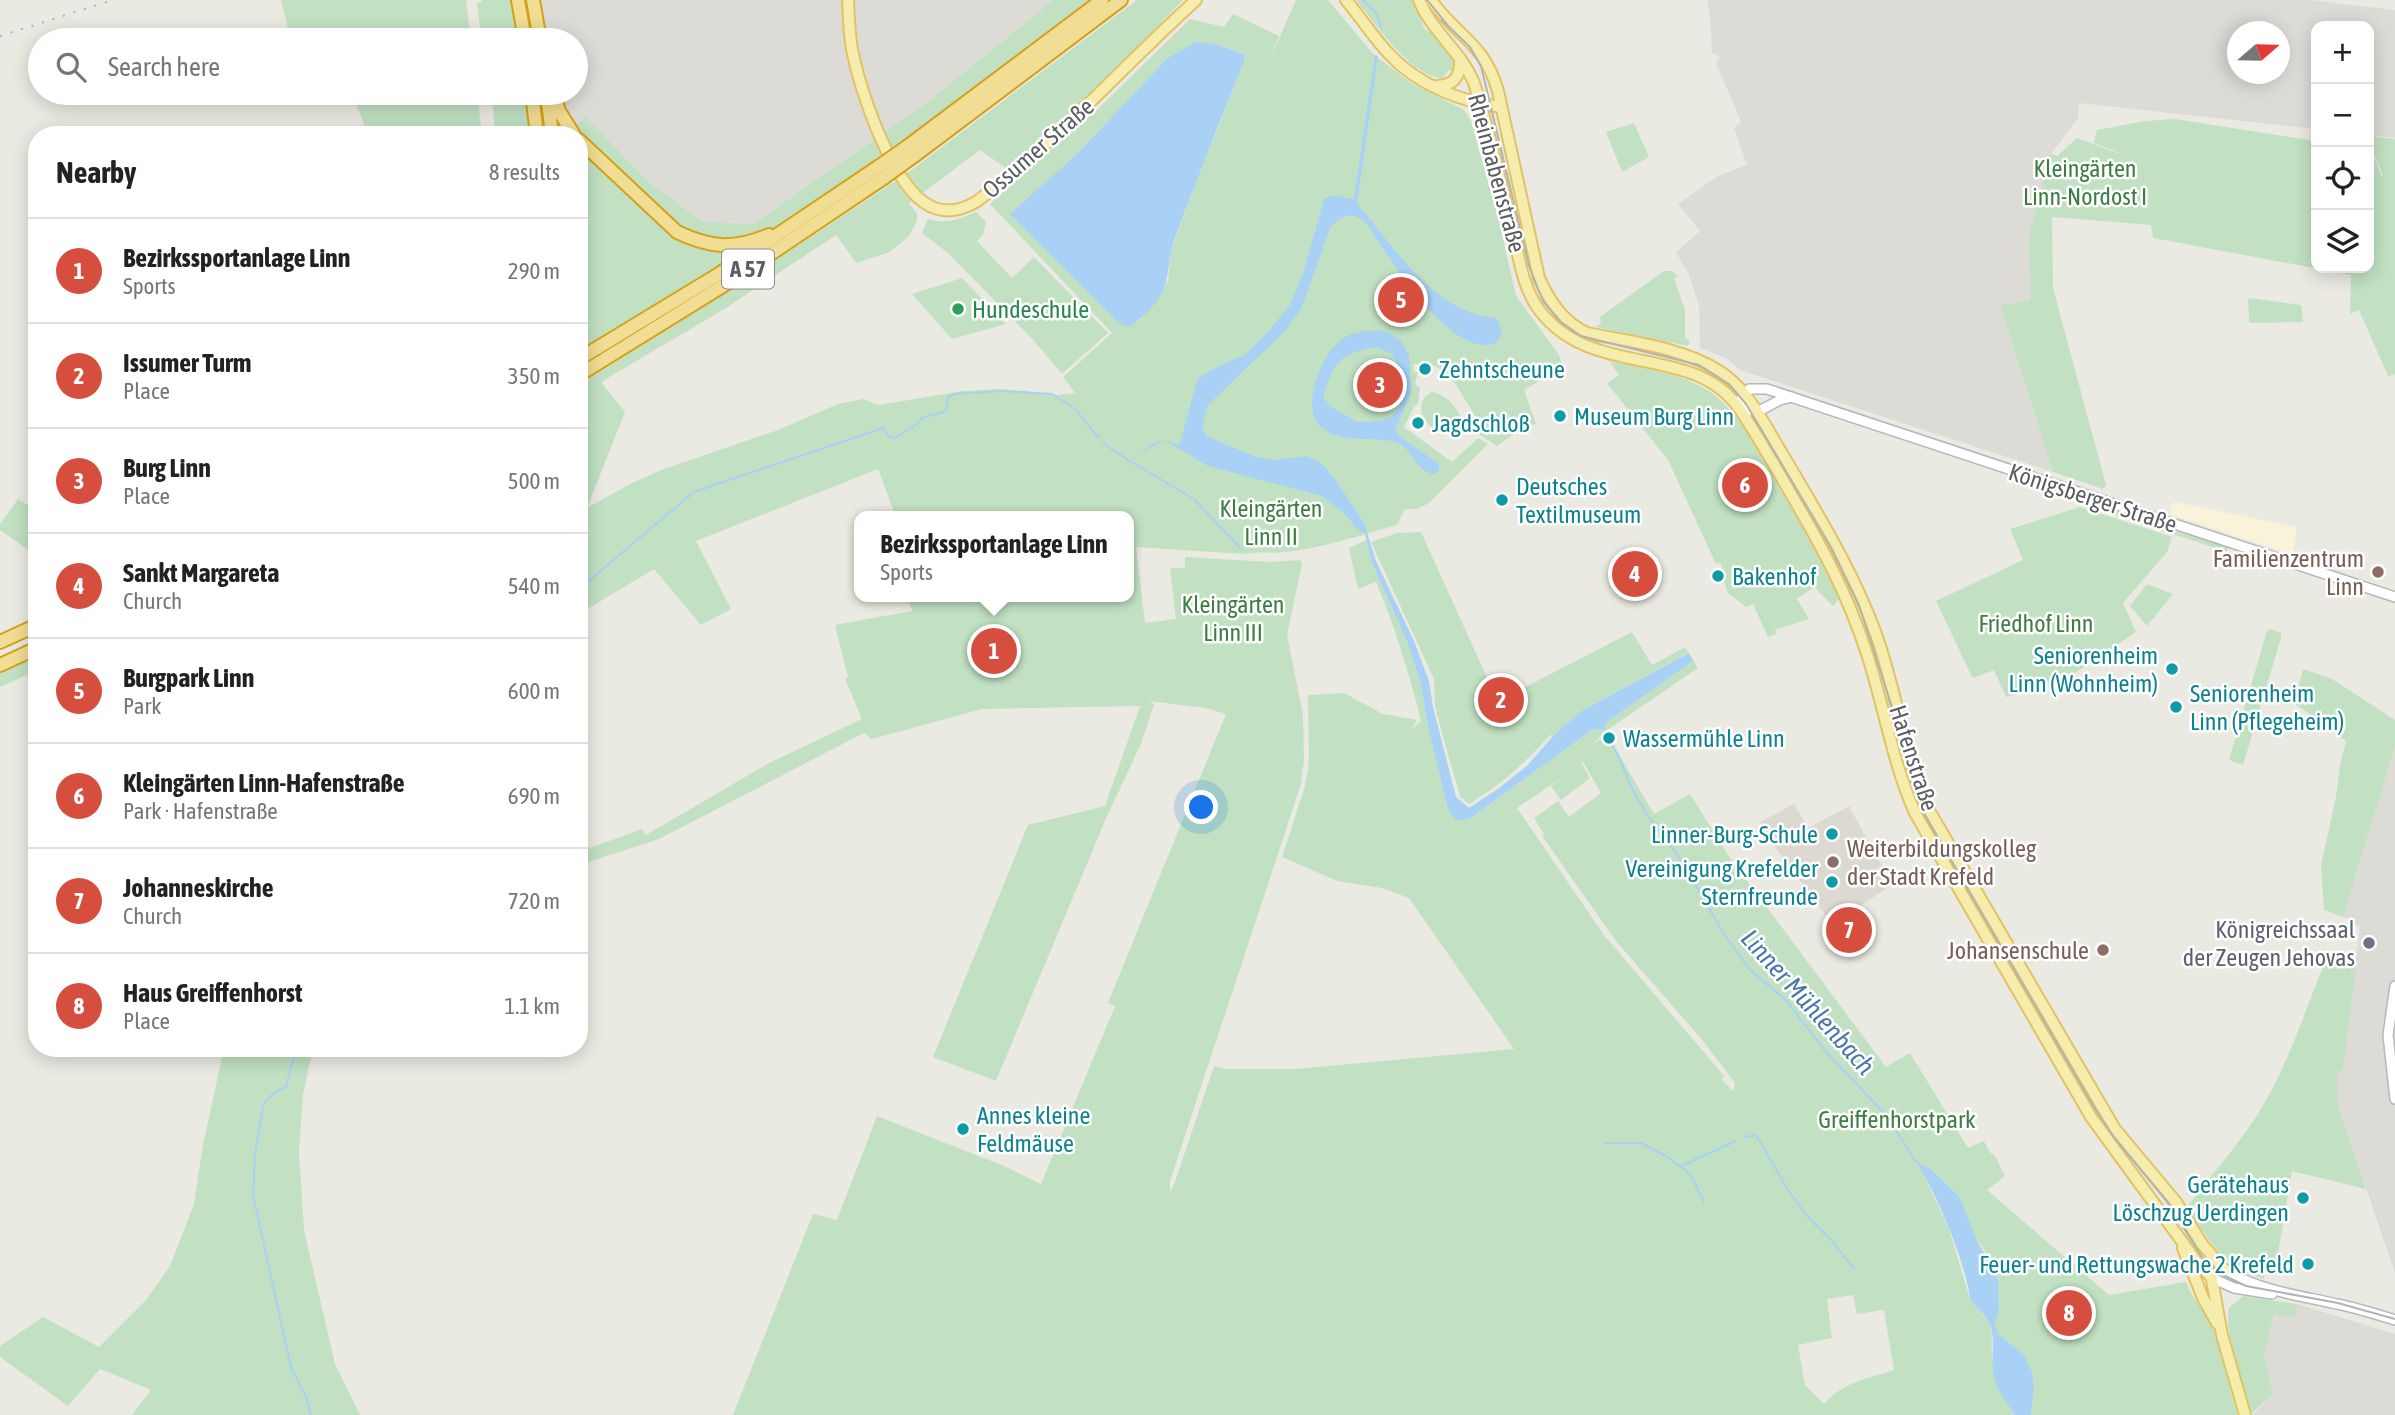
<!DOCTYPE html>
<meta charset="utf-8">
<style>
body{margin:0;font-family:"Asap Condensed",sans-serif;background:#f6f6f6;color:#222}
.controls{position:absolute;right:21px;top:21px;display:grid;overflow:hidden;border-radius:14px;box-shadow:0 4px 18px #0003}
.controls button{width:63px;height:63px;display:grid;place-items:center;padding:0;border:0;border-bottom:2px solid #e0e0e0;background:#fff;color:#222;font:35px sans-serif}
.compass{position:absolute;left:2227px;top:21px;width:63px;height:63px;border-radius:50%;background:#fff;box-shadow:0 4px 18px #0003;rotate:70deg}
.you{position:absolute;left:1202px;top:808px;width:24px;height:24px;margin:-18px;border:5px solid #fff;border-radius:50%;background:#1a73e8;box-shadow:0 0 0 10px #1a73e833}
.badge{display:grid;place-items:center;width:46px;height:46px;border-radius:50%;background:#d64f3e;color:#fff;font-size:23px;font-weight:700}
.pin{position:absolute;translate:-50% -50%;border:4px solid #fff;box-shadow:0 2px 7px #0006}
.popup{position:absolute;left:854px;top:511px;width:280px;height:91px;box-sizing:border-box;display:grid;place-content:center;border-radius:14px;background:#fff;filter:drop-shadow(0 2px 5px #0005);font-size:23px;white-space:nowrap;color:#767676}
.popup b{font-size:26px;color:#222}
.popup::after{content:'';position:absolute;left:50%;top:100%;margin-left:-14px;border:14px solid transparent;border-top-color:#fff}
.list{margin:0;padding:0;list-style:none}
h2{display:flex;justify-content:space-between;align-items:center;height:91px;margin:0;padding:0 28px;font-size:30px}
h2 small{font-size:23px;font-weight:400;color:#767676}
.list li{display:grid;grid-template-columns:46px 1fr auto;gap:21px;align-items:center;box-sizing:border-box;height:105px;padding:0 28px;border-top:2px solid #e0e0e0}
.list b{display:block;font-size:26px;white-space:nowrap}
.list p{margin:0;font-size:23px;white-space:nowrap;color:#767676}
.list em{font-size:23px;font-style:normal;color:#767676}
.icon{flex:none;width:38px;height:38px;fill:none;stroke:currentColor;stroke-width:2;stroke-linecap:round;stroke-linejoin:round}
.map{position:relative;flex:none;width:2395px;height:1415px;overflow:hidden}
.search{position:absolute;background:#fff;box-shadow:0 4px 18px #0003;left:28px;top:28px;width:560px;height:77px;display:flex;align-items:center;gap:18px;box-sizing:border-box;padding:0 24px;border-radius:38px;color:#767676;font-size:26px}
.panel{position:absolute;background:#fff;box-shadow:0 4px 18px #0003;left:28px;top:126px;width:560px;height:931px;border-radius:28px}
.map>svg:first-child{display:block}
.commercial{fill:#f9f3d9}
.industrial{fill:#dddbd6;fill-rule:evenodd}
.education{fill:#dbd9d0}
.green{fill:#c1e1c2;fill-rule:evenodd}
.water{fill:#a8d1f5;fill-rule:evenodd}
.lines{fill:none;stroke-linecap:round;stroke-linejoin:round}
.stream{stroke:#a8d1f5;stroke-width:2}
.minor-casing{stroke:#b4b7bb;stroke-width:12}
.major-casing{stroke:#e1c365;stroke-width:14}
.highway-casing{stroke:#d5a118;stroke-width:16}
.minor{stroke:#fff;stroke-width:9}
.major{stroke:#f6edac;stroke-width:10}
.highway{stroke:#f1dd93;stroke-width:12}
.tram{stroke:#b2b3b3;stroke-width:2}
.rail{stroke:#b2b3b3;stroke-width:2;stroke-dasharray:2 9;stroke-linecap:butt}
.highway-bridge-casing{stroke:#d5a118;stroke-width:16;stroke-linecap:butt}
.highway-bridge{stroke:#f1dd93;stroke-width:12}
.leisure-dot{fill:#2e9e5b;stroke:#fff;stroke-width:2.5}
.culture-dot{fill:#0f9aa8;stroke:#fff;stroke-width:2.5}
.education-dot{fill:#8d6e63;stroke:#fff;stroke-width:2.5}
.worship-dot{fill:#6b7280;stroke:#fff;stroke-width:2.5}
.labels{text-anchor:middle;dominant-baseline:central;stroke-width:5;stroke-linejoin:round;paint-order:stroke}
.shield{fill:#fff;stroke:#8c8e90;stroke-width:2}
.shield-label{font-size:23px;font-weight:bold;fill:#5a5d61}
.street-label{font-size:24px;fill:#5a5d61;stroke:#fff}
.park-label{font-size:24px;fill:#3d7d42;stroke:#fff}
.leisure-label{font-size:24px;fill:#27864d;stroke:#fff;text-anchor:start}
.culture-label{font-size:24px;fill:#0d838f;stroke:#fff;text-anchor:start}
.education-label{font-size:24px;fill:#785e54;stroke:#fff;text-anchor:end}
.worship-label{font-size:24px;fill:#5b616d;stroke:#fff;text-anchor:end}
.water-label{font-size:26px;font-style:italic;fill:#4b77ad;stroke:#fff}
</style>
<div class="map">
<svg width="2395" height="1415" viewBox="0 0 2395 1415">
<rect width="100%" height="100%" fill="#ebeae2"/>
<!-- commercial -->
<path class="commercial" d="M2175,502L2297,527L2293,553L2290,554L2170,514L2171,505Z"/>
<!-- industrial -->
<path class="industrial" d="M540,0H1053L928,102L753,224L703,222L648,181L587,118L576,126L564,105L561,93H576V40H549Z
M1707,0H2309L2395,10V138L2369,135V26H2316V129L2079,103L2078,118L2051,154L2031,300L2000,305L2053,472L1740,370L1726,358L1700,348L1699,305L1688,273L1676,252L1700,231L1678,204L1718,176L1747,165L1734,128L1741,122L1716,63L1720,57L1712,53L1710,15ZM2238,32H2280V74H2238Z
M2395,747V1274L2337,1101V1071L2343,1070L2360,926L2348,924V919L2343,917Z
M2297,1304L2395,1334V1415H2252L2273,1394L2264,1355L2274,1313L2296,1317Z"/>
<!-- education -->
<path class="education" d="M1794,804L1808,828L1849,806L1892,885L1847,914L1844,911L1830,921L1769,839L1760,822Z"/>
<!-- green -->
<path class="green" d="M281,0H466L471,40H308L305,38L291,40Z
M481,0H512L519,40H487L486,28H480L477,3L482,2Z
M1053,0H1090L964,97L739,254L579,352V135H562L561,118L569,113L576,125L586,117L648,181L703,222L753,224L928,102Z
M1137,0H1183L1086,99L1007,169L980,150L909,203L917,214V221L909,236L890,252L856,263L836,235L726,308L601,382L625,412L587,508L632,483L661,470L778,430L838,404L863,399L879,405L963,391L1001,389L1057,395L1075,393L1063,377L1112,333L990,204L1100,107L1190,19L1224,27L1233,14L1279,36L1270,59L1296,0H1328L1374,55L1413,84L1464,110L1471,121L1500,225L1516,296L1559,355L1564,371L1539,378L1538,382L1524,390L1536,424L1524,427L1497,446L1477,433L1480,424L1455,383L1440,369L1436,366L1413,364L1414,372H1418L1415,384L1420,388L1418,404L1414,407L1404,427L1452,462L1478,438L1488,444L1429,503L1417,509H1405L1397,525C1360,535 1324,548 1286,552C1271,554 1258,551 1243,554L1136,547L1145,623L1176,619L1170,568H1185V557L1270,562L1300,560L1302,564L1287,635L1303,715L1304,759L1301,784L1170,1181V1193L1176,1179L1214,1066L1227,1069H1295L1514,1049L1409,898L1382,888L1337,881L1282,857L1305,786L1309,762L1308,695L1344,693L1383,714L1417,720L1412,729L1421,721C1409,673 1395,627 1376,582L1358,589L1349,548L1367,540L1372,563L1408,644L1421,685L1427,722L1448,810L1469,819L1592,730L1604,729L1607,722L1693,661L1688,653L1583,710L1553,736L1550,735C1526,762 1501,785 1469,804L1460,796L1448,755L1435,706L1434,679L1371,542L1397,533L1421,532L1499,704L1505,701L1504,698L1632,632L1652,665L1685,647L1698,668L1607,730L1593,744L1607,734L1654,814L1690,794L1730,858L1886,1067L1910,1053L1968,1148L1984,1141L1990,1153L1994,1154L2005,1176L1987,1190L2109,1295L2186,1282L2192,1295L2213,1324L2237,1415H2031L2034,1389L2011,1345L1998,1334L1995,1322L1999,1310L1998,1280L1983,1248L1977,1241L1960,1197L1932,1170L1918,1162L1949,1229L1970,1299C1975,1309 1986,1315 1990,1325C1993,1335 1991,1343 1992,1353C1993,1375 2003,1397 2015,1415H733L813,1214L837,1220L877,1116L1004,1166L1041,1184L1115,1006L1108,1003L1226,714L1206,708L1149,701L1154,704L1140,746L1107,816L996,1081L933,1057L1028,825L1105,806L1140,706L982,709L872,739L864,733L659,839L579,865V852L642,829L646,835L769,763L862,719L845,679L848,677L835,625L912,611L908,597H1129V516H873L894,512L878,469L696,541L731,609L701,625L654,569L579,614V385L734,288L909,172ZM1196,42L1212,43L1244,54L1245,59L1214,138L1202,164L1171,251L1168,280L1159,298L1137,323L1076,155L1123,106ZM1583,762L1601,793L1569,817L1558,801L1534,818L1544,834L1542,836L1616,941L1703,1041L1735,1083L1733,1091L1721,1079L1725,1077L1604,935L1517,808L1561,778L1551,786L1561,800L1590,778L1581,763ZM1853,1295L1857,1314L1884,1310L1894,1370C1869,1378 1841,1383 1824,1404L1805,1385L1798,1345L1832,1338L1827,1299Z
M1356,0H1413L1425,30C1436,32 1453,52 1457,62C1457,64 1457,72 1456,74L1449,70L1443,78C1412,78 1375,23 1356,0Z
M352,93H477L482,135H368Z
M492,93H526L531,135H495Z
M2175,119L2316,141V268H2369V150L2372,151L2381,175L2383,176L2373,150L2369,149V136L2395,139V374L2388,376L2359,310L2350,314L2351,275L2153,238L2151,225L2052,217L2053,288L2106,485L2103,489L2053,472L2000,305L2031,300L2029,236L2051,154L2057,156L2077,138L2142,162L2094,143L2097,130L2145,121Z
M1634,123L1649,157L1622,172L1606,132Z
M976,212L986,222L983,235L977,241L1012,278L1034,257L1108,333L1062,374L1035,342L948,253L922,233L928,219C947,224 958,220 976,212Z
M1664,271H1672L1678,276L1674,278L1685,310V339L1690,340L1688,346L1596,327L1601,323L1600,317Z
M962,278L1006,324L952,339L912,294Z
M2250,298L2301,305L2303,320V322L2252,323L2249,322L2248,299Z
M1609,361C1642,369 1681,372 1710,392C1742,414 1759,454 1778,486C1800,523 1823,559 1839,599L1833,606L1814,587L1797,599L1809,619L1775,630L1776,634L1768,637L1753,604L1746,607L1728,593L1720,570L1723,569L1720,563L1716,564L1668,460L1607,383L1619,375Z
M1432,392C1449,395 1459,411 1465,426L1463,431C1433,445 1405,405 1432,392Z
M37,498V559L30,551L0,530V524L18,499L31,507Z
M2080,507L2172,537L2167,552L2123,603L2136,632L2057,685L2006,697L1994,670L1973,678L1971,675L1936,601L2023,560L2010,529Z
M2116,511L2127,515V513L2176,528L2175,531L2228,546L2227,552L2112,514V512Z
M2147,584L2173,594L2147,626L2130,606Z
M2270,629L2281,633V638L2243,765L2229,760L2267,631Z
M37,651V674H29L0,687V668Z
M2303,669L2332,679L2395,720V747L2343,917L2324,910L2321,865L2336,797L2340,766L2346,741L2294,703Z
M2329,952L2357,959L2343,1070L2337,1072V1101L2366,1189L2292,1171L2275,1271H2265L2264,1279C2222,1265 2210,1242 2187,1207C2212,1173 2241,1143 2262,1107C2291,1059 2307,1004 2329,952Z
M224,1048H313L303,1095L299,1152L304,1230L335,1364L360,1415H132L151,1390L100,1369L68,1406L0,1357V1346L43,1317L99,1347L146,1300L170,1266L194,1204L203,1145Z
M2243,1296L2297,1304L2296,1317L2274,1314L2264,1355L2273,1394L2252,1413C2240,1379 2227,1346 2228,1309Z"/>
<!-- water -->
<path class="water" d="M1196,42L1212,43L1244,54L1245,59C1221,120 1196,179 1174,241C1167,260 1171,279 1159,298C1151,309 1140,321 1128,327L1119,323L1010,214L1076,155L1168,58Z
M1375,55L1378,56L1357,203C1394,247 1434,313 1496,318C1510,340 1493,351 1471,342C1458,337 1446,327 1436,317C1415,296 1397,268 1380,244C1375,237 1370,227 1364,221C1351,210 1335,218 1329,231L1302,307L1286,330L1208,405L1202,426L1206,436L1256,457L1275,460L1307,456L1322,464L1337,482L1364,523L1376,561L1414,641L1429,681L1433,707L1456,797L1469,808L1499,788L1527,766L1553,736L1583,710L1689,653L1693,661L1607,722L1604,729L1592,730L1469,819L1456,820L1448,810L1427,722L1421,685L1408,644L1372,563L1365,534L1356,528L1347,516L1322,496L1208,466L1164,440L1138,455C1154,443 1160,434 1179,446L1198,378L1219,366L1245,355L1266,334L1290,305L1303,274L1324,199C1339,192 1341,200 1354,198Z
M1379,330L1389,333L1401,341L1409,355L1411,393L1395,430L1400,437L1439,464V470L1435,474C1415,472 1414,451 1400,444C1380,434 1345,446 1322,428C1298,410 1323,347 1347,336C1357,331 1368,331 1379,330ZM1376,347L1392,354L1397,362L1402,400L1398,409L1390,417L1382,421L1357,422L1330,406L1323,397C1333,363 1340,353 1376,347Z
M1916,1161L1932,1170L1960,1197L1977,1241L1993,1267L1998,1280L1999,1310L1995,1322L1998,1334L2024,1355L2032,1372L2034,1389L2031,1415H2015C2007,1403 1997,1390 1994,1376C1990,1359 1996,1341 1990,1325C1987,1315 1975,1309 1970,1299C1966,1262 1936,1193 1916,1161Z"/>
<g class="lines">
<!-- stream -->
<path class="stream" d="M1363,0C1374,11 1377,10 1381,27
M1103,443L1128,460L1194,499L1240,548
M579,589L694,492L883,428L888,436L895,438L917,424L922,418L946,411L948,397L954,394L1002,391L1052,394L1075,409L1099,438
M1604,729L1617,753L1634,793L1648,816L1679,857L1724,934L1751,971L1786,1000L1826,1052L1887,1116L1916,1162
M296,1048L286,1087L274,1093L264,1103L255,1153L253,1195L291,1367L307,1399L311,1415
M1745,1137L1756,1135L1788,1190L1807,1216L1832,1241L1854,1269
M1604,1143H1641L1666,1156L1690,1174L1704,1202
M1681,1166L1736,1141"/>
<!-- minor casing -->
<g class="minor-casing">
<path id="minor" d="M1792,397L1780,400L1757,412L1738,407L1741,399L1749,389H1767L2395,597
M2395,986L2388,1035L2395,1099
M2224,1269C2259,1291 2298,1295 2337,1304C2357,1308 2376,1314 2395,1320
M2212,1278L2234,1288L2272,1294"/>
</g>
<!-- major casing -->
<g class="major-casing">
<path id="major" d="M848,0C849,18 849,37 853,54C861,93 893,188 930,206C946,214 962,210 976,202C1057,142 1122,67 1196,0
M1346,0C1361,18 1374,38 1390,55C1418,85 1462,102 1501,107
M1419,0C1432,32 1461,51 1474,83C1490,132 1500,182 1513,232C1519,258 1523,289 1540,311C1593,380 1692,342 1739,408C1758,436 1774,465 1791,494C1822,547 1847,593 1866,651C1884,705 1892,761 1915,813L2091,1117L2197,1262L2212,1278
M1431,0C1457,37 1484,42 1498,91L1539,278C1550,302 1564,323 1587,333C1631,342 1681,347 1719,371C1749,390 1765,426 1783,455C1817,513 1853,571 1876,634C1897,693 1904,755 1930,812L2115,1129L2176,1202L2202,1244L2224,1269
M1437,86C1455,85 1461,76 1460,58
M2183,1248L2203,1298L2217,1323
M2211,1274L2222,1335L2245,1415"/>
</g>
<!-- highway casing -->
<g class="highway-casing">
<path id="highway" d="M518,0L525,40
M533,0L540,40
M532,93L537,135
M547,93L552,135
M554,93L559,111L574,135
M579,140L677,232C711,248 734,250 769,235
M908,146L1102,0
M914,156L1121,0
M579,359L719,274L878,167
M579,375L726,284L885,177
M0,642L37,625
M0,665L37,648"/>
</g>
<!-- minor -->
<use href="#minor" class="minor"/>
<!-- major -->
<use href="#major" class="major"/>
<!-- highway -->
<use href="#highway" class="highway"/>
<!-- tram -->
<path class="tram" d="M1427,0L1449,27
M1442,20L1470,47L1481,66L1529,266L1543,301L1561,322L1581,336L1699,365L1729,384L1746,404L1831,547L1859,605L1894,713L1912,785L1925,815L2094,1107L2114,1137L2168,1203L2202,1257L2221,1274L2246,1286L2338,1303L2395,1319"/>
<!-- rail -->
<path class="rail" d="M0,36L113,0"/>
<!-- highway-bridge casing -->
<g class="highway-bridge-casing">
<path id="highway-bridge" d="M878,167L908,146
M885,177L914,156"/>
</g>
<!-- highway-bridge -->
<use href="#highway-bridge" class="highway-bridge"/>
</g>
<!-- markers -->
<circle class="leisure-dot" cx="958" cy="309" r="7"/>
<g class="culture-dot">
<circle cx="1425" cy="369" r="7"/>
<circle cx="1560" cy="416" r="7"/>
<circle cx="1418" cy="423" r="7"/>
<circle cx="1502" cy="500" r="7"/>
<circle cx="1718" cy="576" r="7"/>
<circle cx="2172" cy="669" r="7"/>
<circle cx="2176" cy="707" r="7"/>
<circle cx="1609" cy="738" r="7"/>
<circle cx="1832" cy="834" r="7"/>
<circle cx="1832" cy="882" r="7"/>
<circle cx="963" cy="1129" r="7"/>
<circle cx="2303" cy="1198" r="7"/>
<circle cx="2308" cy="1264" r="7"/>
</g>
<g class="education-dot">
<circle cx="2378" cy="572" r="7"/>
<circle cx="1833" cy="862" r="7"/>
<circle cx="2103" cy="950" r="7"/>
</g>
<circle class="worship-dot" cx="2369" cy="943" r="7"/>
<g class="labels">
<!-- shield labels -->
<rect class="shield" x="722" y="249.5" width="52" height="39" rx="5"/>
<g class="shield-label">
<text x="748" y="269">A 57</text>
</g>
<!-- street labels -->
<g class="street-label">
<text transform="translate(1038 148) rotate(-41)">Ossumer Straße</text>
<text transform="translate(1497 173) rotate(75)">Rheinbabenstraße</text>
<text transform="translate(2093 498) rotate(18)">Königsberger Straße</text>
<text transform="translate(1914 758) rotate(72)">Hafenstraße</text>
</g>
<!-- park labels -->
<g class="park-label">
<text x="2085" y="168">Kleingärten<tspan x="2085" dy="28">Linn-Nordost I</tspan></text>
<text x="1271" y="508">Kleingärten<tspan x="1271" dy="28">Linn II</tspan></text>
<text x="1233" y="604">Kleingärten<tspan x="1233" dy="28">Linn III</tspan></text>
<text x="2036" y="623">Friedhof Linn</text>
<text x="1897" y="1119">Greiffenhorstpark</text>
</g>
<!-- leisure labels -->
<g class="leisure-label">
<text x="972" y="309">Hundeschule</text>
</g>
<!-- culture labels -->
<g class="culture-label">
<text x="1439" y="369">Zehntscheune</text>
<text x="1574" y="416">Museum Burg Linn</text>
<text x="1432" y="423">Jagdschloß</text>
<text x="1516" y="486">Deutsches<tspan x="1516" dy="28">Textilmuseum</tspan></text>
<text x="1732" y="576">Bakenhof</text>
<text x="2158" y="655" text-anchor="end">Seniorenheim<tspan x="2158" dy="28">Linn (Wohnheim)</tspan></text>
<text x="2190" y="693">Seniorenheim<tspan x="2190" dy="28">Linn (Pflegeheim)</tspan></text>
<text x="1623" y="738">Wassermühle Linn</text>
<text x="1818" y="834" text-anchor="end">Linner-Burg-Schule</text>
<text x="1818" y="868" text-anchor="end">Vereinigung Krefelder<tspan x="1818" dy="28">Sternfreunde</tspan></text>
<text x="977" y="1115">Annes kleine<tspan x="977" dy="28">Feldmäuse</tspan></text>
<text x="2289" y="1184" text-anchor="end">Gerätehaus<tspan x="2289" dy="28">Löschzug Uerdingen</tspan></text>
<text x="2294" y="1264" text-anchor="end">Feuer- und Rettungswache 2 Krefeld</text>
</g>
<!-- education labels -->
<g class="education-label">
<text x="2364" y="558">Familienzentrum<tspan x="2364" dy="28">Linn</tspan></text>
<text x="1847" y="848" text-anchor="start">Weiterbildungskolleg<tspan x="1847" dy="28">der Stadt Krefeld</tspan></text>
<text x="2089" y="950">Johansenschule</text>
</g>
<!-- worship labels -->
<g class="worship-label">
<text x="2355" y="929">Königreichssaal<tspan x="2355" dy="28">der Zeugen Jehovas</tspan></text>
</g>
<!-- water labels -->
<g class="water-label">
<text transform="translate(1808 1002) rotate(48)">Linner Mühlenbach</text>
</g>
</g>
</svg>
<div class="controls">
<button>+</button>
<button>−</button>
<button><svg class="icon" aria-label="locate" viewBox="0 0 24 24"><circle cx="12" cy="12" r="6"/><path d="M12 2v4M12 18v4M2 12h4M18 12h4"/></svg></button>
<button><svg class="icon" aria-label="layers" viewBox="0 0 24 24"><path d="M12 4l9 5-9 5-9-5zM3 14l9 5 9-5"/></svg></button>
</div>
<svg class="compass" viewBox="-18 -18 36 36"><path d="M0-13l5 13h-10z" fill="#e53935"/><path d="M0 13l5-13h-10z" fill="#767676"/></svg>
<div class="you"></div>
<div class="pin badge" style="left:994px;top:651px">1</div>
<div class="popup"><b>Bezirkssportanlage Linn</b>Sports</div>
<div class="pin badge" style="left:1501px;top:700px">2</div>
<div class="pin badge" style="left:1380px;top:385px">3</div>
<div class="pin badge" style="left:1635px;top:574px">4</div>
<div class="pin badge" style="left:1401px;top:300px">5</div>
<div class="pin badge" style="left:1745px;top:485px">6</div>
<div class="pin badge" style="left:1849px;top:930px">7</div>
<div class="pin badge" style="left:2069px;top:1313px">8</div>
<div class="search"><svg class="icon" aria-label="search" viewBox="0 0 24 24"><circle cx="10" cy="10" r="6"/><path d="M15 15l6 6"/></svg>Search here</div>
<section class="panel">
<h2>Nearby<small>8 results</small></h2>
<ul class="list">
<li><span class="badge">1</span><div><b>Bezirkssportanlage Linn</b><p>Sports</p></div><em>290 m</em></li>
<li><span class="badge">2</span><div><b>Issumer Turm</b><p>Place</p></div><em>350 m</em></li>
<li><span class="badge">3</span><div><b>Burg Linn</b><p>Place</p></div><em>500 m</em></li>
<li><span class="badge">4</span><div><b>Sankt Margareta</b><p>Church</p></div><em>540 m</em></li>
<li><span class="badge">5</span><div><b>Burgpark Linn</b><p>Park</p></div><em>600 m</em></li>
<li><span class="badge">6</span><div><b>Kleingärten Linn-Hafenstraße</b><p>Park · Hafenstraße</p></div><em>690 m</em></li>
<li><span class="badge">7</span><div><b>Johanneskirche</b><p>Church</p></div><em>720 m</em></li>
<li><span class="badge">8</span><div><b>Haus Greiffenhorst</b><p>Place</p></div><em>1.1 km</em></li>
</ul>
</section>
</div>
